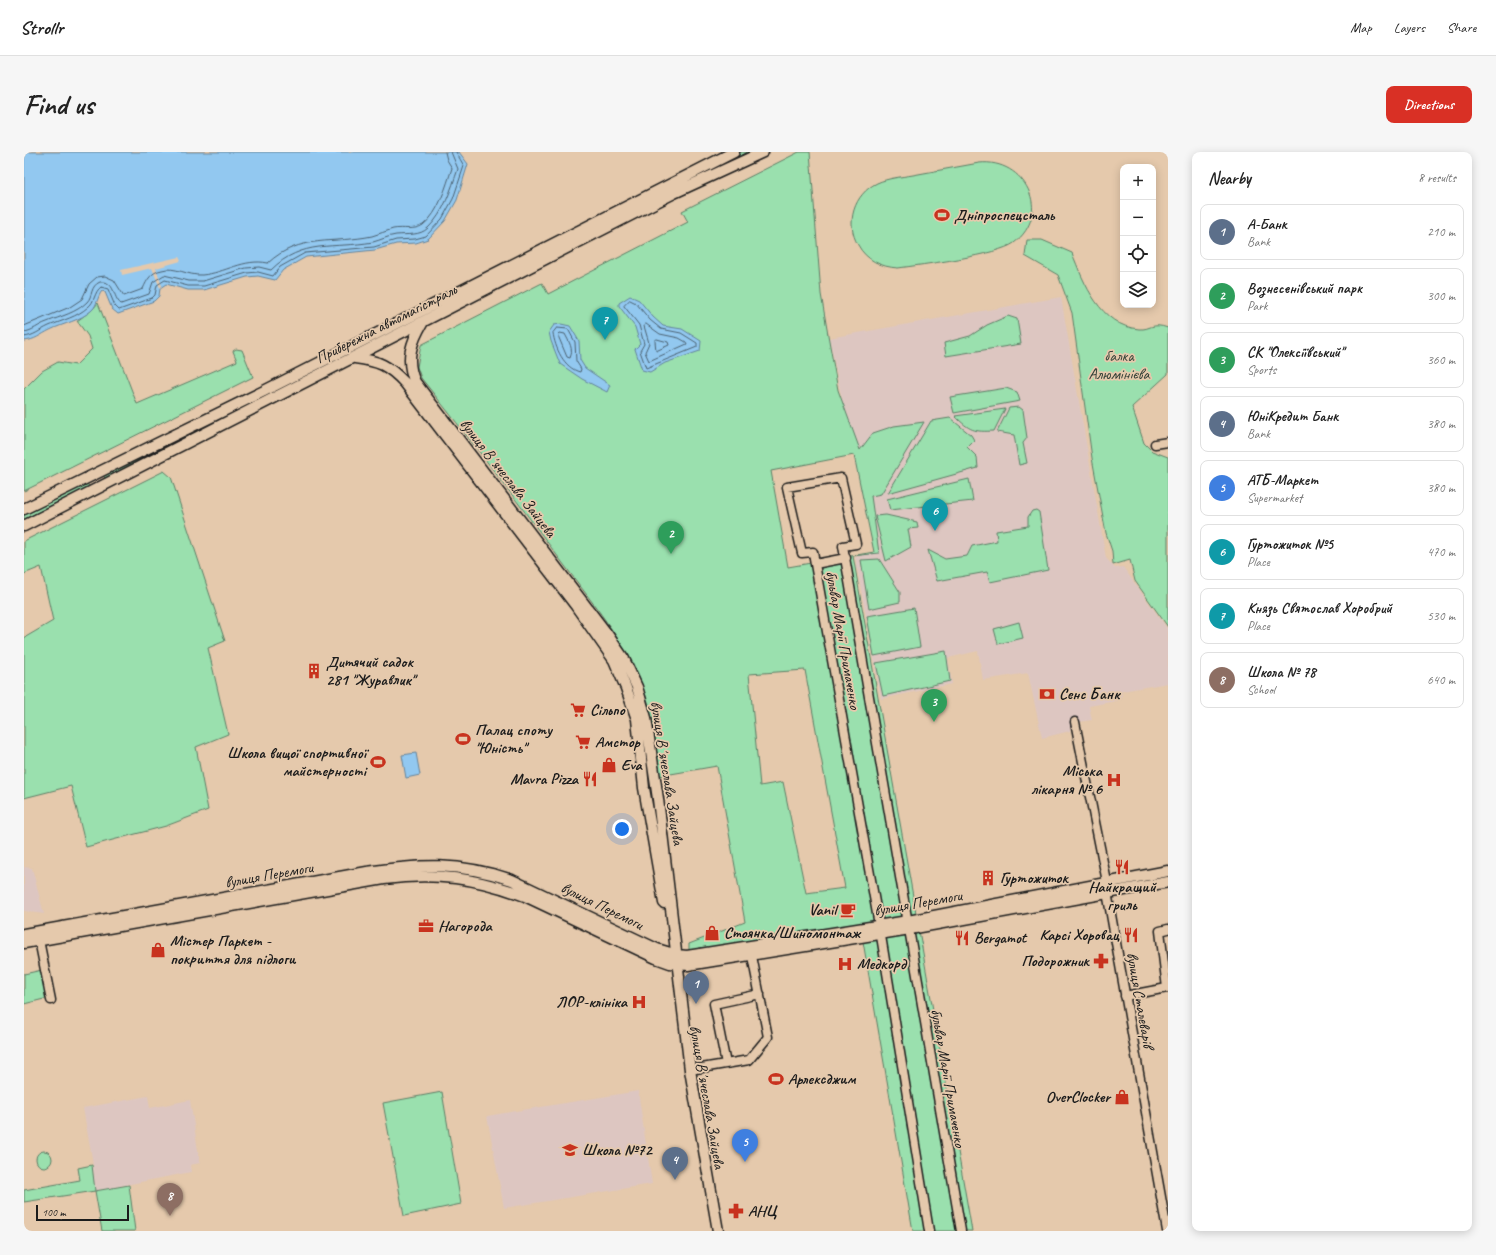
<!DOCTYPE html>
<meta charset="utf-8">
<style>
body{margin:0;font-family:Caveat,sans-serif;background:#f6f6f6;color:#222}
.controls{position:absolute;right:12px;top:12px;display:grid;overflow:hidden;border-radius:8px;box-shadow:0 2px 10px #0003}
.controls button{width:36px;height:36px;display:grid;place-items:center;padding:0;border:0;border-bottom:1px solid #e0e0e0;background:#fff;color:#222;font:20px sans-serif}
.scale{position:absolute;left:12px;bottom:10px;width:93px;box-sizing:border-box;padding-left:4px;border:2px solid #1c1c1c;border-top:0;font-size:11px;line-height:14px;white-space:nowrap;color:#1c1c1c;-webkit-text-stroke:3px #e5c9ac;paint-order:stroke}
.you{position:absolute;left:598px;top:677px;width:14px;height:14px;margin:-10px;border:3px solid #fff;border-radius:50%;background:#1a73e8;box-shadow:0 0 0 6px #1a73e833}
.badge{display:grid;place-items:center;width:26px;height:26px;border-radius:50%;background:#d93025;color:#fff;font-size:13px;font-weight:700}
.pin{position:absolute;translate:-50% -33px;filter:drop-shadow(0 1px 2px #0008)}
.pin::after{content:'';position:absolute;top:21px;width:14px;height:12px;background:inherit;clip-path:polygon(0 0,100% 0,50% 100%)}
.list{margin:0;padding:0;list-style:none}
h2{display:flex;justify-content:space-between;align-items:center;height:52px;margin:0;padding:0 16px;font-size:17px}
h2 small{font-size:13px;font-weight:400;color:#767676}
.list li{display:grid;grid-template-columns:26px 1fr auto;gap:12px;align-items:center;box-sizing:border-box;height:56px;margin:0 8px 8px;padding:0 8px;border:1px solid #e0e0e0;border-radius:8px}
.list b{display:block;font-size:15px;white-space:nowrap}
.list p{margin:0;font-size:13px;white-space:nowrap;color:#767676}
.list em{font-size:13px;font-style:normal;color:#767676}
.icon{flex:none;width:22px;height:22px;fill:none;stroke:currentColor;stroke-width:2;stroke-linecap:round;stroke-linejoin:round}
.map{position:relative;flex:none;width:1144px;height:1079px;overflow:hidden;border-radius:8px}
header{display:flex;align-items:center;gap:24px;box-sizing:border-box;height:56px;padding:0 20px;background:#fff;border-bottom:1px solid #e0e0e0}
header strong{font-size:19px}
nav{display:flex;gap:22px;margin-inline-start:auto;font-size:14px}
.intro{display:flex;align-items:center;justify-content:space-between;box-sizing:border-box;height:96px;padding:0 24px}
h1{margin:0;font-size:28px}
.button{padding:10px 18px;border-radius:8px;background:#d93025;color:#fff;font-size:14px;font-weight:700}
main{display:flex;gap:24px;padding:0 24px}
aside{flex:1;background:#fff;border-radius:8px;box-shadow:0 2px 10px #0003}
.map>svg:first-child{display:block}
.built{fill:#ddc6c1}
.green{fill:#9ae0ae;stroke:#5b7e65;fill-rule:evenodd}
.water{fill:#92c8f0;stroke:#63839b}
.pier{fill:#e5c9ac}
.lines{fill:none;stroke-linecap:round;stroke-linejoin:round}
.shore{stroke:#4b6171;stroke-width:1}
.minor-casing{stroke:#1c1c1c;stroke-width:11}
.major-casing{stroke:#1c1c1c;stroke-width:13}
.minor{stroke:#e5c9ac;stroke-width:8}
.major{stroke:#e5c9ac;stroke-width:10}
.labels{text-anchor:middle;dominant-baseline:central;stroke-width:3.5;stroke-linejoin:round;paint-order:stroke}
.poi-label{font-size:16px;font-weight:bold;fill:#1c1c1c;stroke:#e5c9ac;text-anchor:start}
.street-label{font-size:16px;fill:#1c1c1c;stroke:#e5c9ac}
.park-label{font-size:16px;fill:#354339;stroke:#e5c9ac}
</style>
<header>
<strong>Strollr</strong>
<nav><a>Map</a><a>Layers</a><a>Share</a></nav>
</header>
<div class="intro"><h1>Find us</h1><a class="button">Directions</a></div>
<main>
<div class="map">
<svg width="1144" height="1079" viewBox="0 0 1144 1079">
<rect width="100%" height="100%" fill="#e5c9ac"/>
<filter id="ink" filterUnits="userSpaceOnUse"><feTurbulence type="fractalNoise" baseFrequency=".025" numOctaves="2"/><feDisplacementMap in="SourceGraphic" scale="8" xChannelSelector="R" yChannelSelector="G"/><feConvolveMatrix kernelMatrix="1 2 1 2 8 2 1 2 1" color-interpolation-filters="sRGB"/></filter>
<g filter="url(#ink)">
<!-- built -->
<path class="built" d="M1037,145L1082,406L1091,416L1099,415L1144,477V531L1098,539L1097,548L1065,554L1068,568L1047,571L1046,579L1018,586L1004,521L959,528L954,499L924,506L928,532L857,547L831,405L850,400L805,186Z
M0,715L8,716L20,762L0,759Z
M614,939L628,1032L480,1056L463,964Z
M124,944L126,956L166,948L176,1011L166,1013L167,1020L71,1039L68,1006L59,956Z"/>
<!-- green -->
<path class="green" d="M718,0H725L81,327L79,322Z
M775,0H786L797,142L804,183L814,238L836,298L849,281L870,274L900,270L857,342L847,344L855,401L829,404L948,1079H889L836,772L665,802V792L721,770L693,614L635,624C632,597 631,567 621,541C603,491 566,448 535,406C490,345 445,285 397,226L393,215L397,193L518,131L524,142L664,70L658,59ZM830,303L850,400L764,415L747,319ZM781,518L821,736L782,741L759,630L736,634L725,522Z
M955,11C1001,6 1029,61 990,91C974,103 897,113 874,116C857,115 842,108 834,93C821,71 830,42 853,31C864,26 877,25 889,23C911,19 933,15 955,11Z
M1003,88H1018L1048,101C1060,131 1076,174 1115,177C1127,178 1127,170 1144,176V222L1108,255L1120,291L1128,299L1144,305V475L1111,429L1106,408L1089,413L1088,399L1082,381L1068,306L1048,161L1034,123L1001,104Z
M74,151L113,252L213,209L209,199L212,197L218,198L229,225L0,339V237L18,219L34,210L52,213L68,197L64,184L53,169L68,158Z
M984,164L993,167L997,192L922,204L920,191L946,184L963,173Z
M982,236L993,240L996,249L930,261L926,245Z
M995,255L999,258L1003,286L999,291L1003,311L995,313L990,283L973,280L985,256Z
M981,257L970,279C950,280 946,279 931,264Z
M926,266L947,283L950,288L943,295L953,305L954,316L864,341L907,269Z
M140,319L147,325L201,489L184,496L204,582L172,595L184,658L142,674L62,695L47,634L0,646V486L29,469L17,415L0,422V389Z
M945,327L949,349L866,358L863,347Z
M63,331L65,335L0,367V363Z
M1012,358L1015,360L1024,418L966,430L963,420L913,429L904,398L921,407L943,404L948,394L973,389L972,379L1004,374V365L1008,359Z
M862,363L893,370L894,376L884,377L887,395L862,409L851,364Z
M855,407L876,440V450L845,457L837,408Z
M890,456L896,495L850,504L843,464Z
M995,470L999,486L974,492L970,477Z
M922,499L926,529L859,544L852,511Z
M18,818L24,846L0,852V822Z
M418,940L437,1052L380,1064L359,951Z
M12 1007a8 8 0 1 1 16 0a8 8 0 1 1-16 0Z
M68,1013L71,1039L105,1033L111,1079H78L71,1039L0,1050V1038L56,1028L54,1016Z"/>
<!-- water -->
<path class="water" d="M0,0H435L444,12L433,48L421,69L404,87L392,91L372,92L351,98L282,105L259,118L251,128L234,124L223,125L180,138H164L142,132L136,136L135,144L130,149L94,162L88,157L81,140L78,139C73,145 74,152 68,158C56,169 40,171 26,178C16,183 11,188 0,189Z
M606,144L615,148L629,165L639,174L658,177L677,189L676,199L641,211L626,220L618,218L611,197L616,192L611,175L595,154V151Z
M537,172L546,174L555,189L556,208L561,216L586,233L583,240L558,227L536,212L527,189L525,180L530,173Z
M392,601L396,623L382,626L378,603Z"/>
<!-- pier -->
<path class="pier" d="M155,105L157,109L132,116L138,134L136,136L128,116L98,123L97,118Z"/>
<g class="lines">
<!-- shore -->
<path class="shore" d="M606,148L612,151L626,168L637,177L657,181L673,191V195L622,216L616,199L620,192L615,173L600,154Z
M622,172L636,182L655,186L662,190L663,192L625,209L621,200L625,191L620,174Z
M0,174L46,155L58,147L65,132L73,125L81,124L90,128L100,144L119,137C123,128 127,120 138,118C150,114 164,124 178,123C201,121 220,106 244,111C275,82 311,92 348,84C355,82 362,79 369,77C379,75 390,79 399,73C415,61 422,34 428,16L423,8L421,0
M533,176L544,177L551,190L552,209L557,217L556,220C540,216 531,196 529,181Z
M0,180C9,179 14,173 23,170C37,164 52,161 63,150C69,144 66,134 76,130C92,129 88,145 97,152L125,142L129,130L140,123L165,129H179L222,116L235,115L247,118C278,87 310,97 349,90C357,88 364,84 372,83C383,82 396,84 404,76C420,61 427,37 434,17L427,0
M536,181L541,182C545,190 550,197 546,206L543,205L535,186Z
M0,185C10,184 16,178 25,174C39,168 53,165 64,155C71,150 70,140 77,135L84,137L91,154L95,158L128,146L131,143L133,133L141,128L164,134H180L223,121L234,120L249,124L256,115L281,101L350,95L372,88L391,87L402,84L418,67L429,47L440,14L432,0
M633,187L644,190L645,193L632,199L631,189Z"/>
<!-- minor casing -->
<g class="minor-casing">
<path id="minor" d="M1131,292L1144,290
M791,412L822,406
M1051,570L1083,730
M1083,740L1143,1079
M15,788L27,848
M1101,844L1143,836L1136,779L1144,777
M702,912L690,852L736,842
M666,918L725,908L744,885L728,804
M905,1079L858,790L791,412L789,400L778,401L763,335L817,326L832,392L819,394L937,1079"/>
</g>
<!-- major casing -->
<g class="major-casing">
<path id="major" d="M399,170C387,190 381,208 391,230L583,482L600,507L613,535L622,566L634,647L666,918L694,1079
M331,206C355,209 364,213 381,231L552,454L590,508L602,536L613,567L620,636L640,751
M0,357L240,239L710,0
M0,374L650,41L739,0
M0,782L343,720C397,712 435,710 488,728L633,797L653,803L663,804L884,769L1144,719
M0,791L360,727C411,720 453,726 501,744L632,806L646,811L664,813L886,777L1144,730"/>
</g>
<!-- minor -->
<use href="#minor" class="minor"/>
<!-- major -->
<use href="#major" class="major"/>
</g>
</g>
<!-- icons -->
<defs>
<g id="stadium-bare" transform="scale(1.2)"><path d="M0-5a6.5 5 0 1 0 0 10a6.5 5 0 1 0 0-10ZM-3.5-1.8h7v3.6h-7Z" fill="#c8321e" stroke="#e5c9ac" stroke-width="2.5" paint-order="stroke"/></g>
<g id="building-bare" transform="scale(1.2)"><path d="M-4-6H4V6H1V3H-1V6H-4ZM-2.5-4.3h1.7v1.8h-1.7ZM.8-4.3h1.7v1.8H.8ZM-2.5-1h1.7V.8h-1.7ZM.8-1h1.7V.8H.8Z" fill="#c8321e" stroke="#e5c9ac" stroke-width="2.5" paint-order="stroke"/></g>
<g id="bank-bare" transform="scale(1.2)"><path d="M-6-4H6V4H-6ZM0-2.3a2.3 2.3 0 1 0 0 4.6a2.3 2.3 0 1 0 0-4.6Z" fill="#c8321e" stroke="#e5c9ac" stroke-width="2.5" paint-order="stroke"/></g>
<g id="supermarket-bare" transform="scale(1.2)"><path d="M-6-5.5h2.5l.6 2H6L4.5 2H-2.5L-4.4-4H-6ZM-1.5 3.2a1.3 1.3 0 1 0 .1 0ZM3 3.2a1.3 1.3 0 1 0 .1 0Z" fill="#c8321e" stroke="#e5c9ac" stroke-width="2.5" paint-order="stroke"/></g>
<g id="shop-bare" transform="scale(1.2)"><path d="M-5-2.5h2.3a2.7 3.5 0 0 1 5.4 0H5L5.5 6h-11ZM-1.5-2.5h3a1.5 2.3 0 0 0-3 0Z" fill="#c8321e" stroke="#e5c9ac" stroke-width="2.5" paint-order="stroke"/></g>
<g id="restaurant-bare" transform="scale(1.2)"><path d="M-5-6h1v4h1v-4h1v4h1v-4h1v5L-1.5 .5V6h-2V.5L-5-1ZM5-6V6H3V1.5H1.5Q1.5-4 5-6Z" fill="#c8321e" stroke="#e5c9ac" stroke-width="2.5" paint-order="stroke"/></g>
<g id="hospital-bare" transform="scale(1.2)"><path d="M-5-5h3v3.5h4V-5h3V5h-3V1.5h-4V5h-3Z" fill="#c8321e" stroke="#e5c9ac" stroke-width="2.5" paint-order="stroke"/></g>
<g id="cafe-bare" transform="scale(1.2)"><path d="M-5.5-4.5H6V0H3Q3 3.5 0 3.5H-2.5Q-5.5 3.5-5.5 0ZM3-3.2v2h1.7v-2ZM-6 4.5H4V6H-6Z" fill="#c8321e" stroke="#e5c9ac" stroke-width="2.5" paint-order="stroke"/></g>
<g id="office-bare" transform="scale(1.2)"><path d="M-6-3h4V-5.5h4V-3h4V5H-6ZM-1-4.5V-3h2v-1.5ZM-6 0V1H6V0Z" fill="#c8321e" stroke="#e5c9ac" stroke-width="2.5" paint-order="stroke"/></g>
<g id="pharmacy-bare" transform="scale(1.2)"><path d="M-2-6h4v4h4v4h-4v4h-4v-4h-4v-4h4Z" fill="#c8321e" stroke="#e5c9ac" stroke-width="2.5" paint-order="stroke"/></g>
<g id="school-bare" transform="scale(1.2)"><path d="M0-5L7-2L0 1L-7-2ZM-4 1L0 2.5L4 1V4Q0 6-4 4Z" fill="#c8321e" stroke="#e5c9ac" stroke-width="2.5" paint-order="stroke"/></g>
</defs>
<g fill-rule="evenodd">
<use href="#stadium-bare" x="918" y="63"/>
<use href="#building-bare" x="290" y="519"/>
<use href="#bank-bare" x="1023" y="542"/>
<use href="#supermarket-bare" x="554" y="558"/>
<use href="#stadium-bare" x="439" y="587"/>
<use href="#supermarket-bare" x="559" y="590"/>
<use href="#stadium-bare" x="354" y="610"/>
<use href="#shop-bare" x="585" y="613"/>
<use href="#restaurant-bare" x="566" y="627"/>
<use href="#hospital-bare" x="1090" y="628"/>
<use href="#restaurant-bare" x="1098" y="715"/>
<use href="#building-bare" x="964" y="726"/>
<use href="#cafe-bare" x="824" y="758"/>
<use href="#office-bare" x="402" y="774"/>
<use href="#shop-bare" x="688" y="781"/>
<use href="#restaurant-bare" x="1107" y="783"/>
<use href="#restaurant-bare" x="938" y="786"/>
<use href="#shop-bare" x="134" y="798"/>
<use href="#pharmacy-bare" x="1077" y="809"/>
<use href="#hospital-bare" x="821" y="812"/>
<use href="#hospital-bare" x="615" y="850"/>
<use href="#stadium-bare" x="752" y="927"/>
<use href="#shop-bare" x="1098" y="945"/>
<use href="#school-bare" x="546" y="998"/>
<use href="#pharmacy-bare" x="712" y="1059"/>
</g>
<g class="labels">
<!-- poi labels -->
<g class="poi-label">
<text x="930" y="63">Дніпроспецсталь</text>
<text x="302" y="510">Дитячий садок<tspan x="302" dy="18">281 "Журавлик"</tspan></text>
<text x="1035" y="542">Сенс Банк</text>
<text x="566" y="558">Сільпо</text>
<text x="451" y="578">Палац споту<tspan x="451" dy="18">"Юність"</tspan></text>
<text x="571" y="590">Амстор</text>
<text x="342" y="601" text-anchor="end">Школа вищої спортивної<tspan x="342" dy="18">майстерності</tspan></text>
<text x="597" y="613">Eva</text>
<text x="1078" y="619" text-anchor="end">Мiська<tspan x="1078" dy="18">лiкарня № 6</tspan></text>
<text x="554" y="627" text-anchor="end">Mavra Pizza</text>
<text x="976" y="726">Гуртожиток</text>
<text x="1098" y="735" text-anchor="middle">Найкращий<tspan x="1098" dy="18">гриль</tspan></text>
<text x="812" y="758" text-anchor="end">Vanil</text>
<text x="414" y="774">Нагорода</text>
<text x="700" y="781">Стоянка/Шиномонтаж</text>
<text x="1095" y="783" text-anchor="end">Карсі Хоровац</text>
<text x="950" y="786">Bergamot</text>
<text x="146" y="789">Містер Паркет -<tspan x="146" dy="18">покриття для підлоги</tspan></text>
<text x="1065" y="809" text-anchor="end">Подорожник</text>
<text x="833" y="812">Медкорд</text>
<text x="603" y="850" text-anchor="end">ЛОР-клініка</text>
<text x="764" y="927">Арлексджим</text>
<text x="1086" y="945" text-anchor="end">OverClocker</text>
<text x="558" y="998">Школа №72</text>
<text x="724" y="1059">АНЦ</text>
</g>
<!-- street labels -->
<g class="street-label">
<text transform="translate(362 172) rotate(-27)">Прибережна автомагістраль</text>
<text transform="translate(484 326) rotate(52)">вулиця Вʼячеслава Зайцева</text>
<text transform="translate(819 488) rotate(80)">бульвар Марії Примаченко</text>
<text transform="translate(643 621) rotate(81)">вулиця Вʼячеслава Зайцева</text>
<text transform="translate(245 723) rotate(-10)">вулиця Перемоги</text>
<text transform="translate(894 751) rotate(-10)">вулиця Перемоги</text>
<text transform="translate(578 754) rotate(26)">вулиця Перемоги</text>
<text transform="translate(1116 848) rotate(80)">вулиця Сталеварів</text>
<text transform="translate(924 926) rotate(80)">бульвар Марії Примаченко</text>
<text transform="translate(683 945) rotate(80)">вулиця Вʼячеслава Зайцева</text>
</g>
<!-- park labels -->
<g class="park-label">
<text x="1095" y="204">балка<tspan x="1095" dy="18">Алюмінієва</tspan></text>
</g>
</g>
</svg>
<div class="controls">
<button>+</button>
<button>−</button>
<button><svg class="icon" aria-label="locate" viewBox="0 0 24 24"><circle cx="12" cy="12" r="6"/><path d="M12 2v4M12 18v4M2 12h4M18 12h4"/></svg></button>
<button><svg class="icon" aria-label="layers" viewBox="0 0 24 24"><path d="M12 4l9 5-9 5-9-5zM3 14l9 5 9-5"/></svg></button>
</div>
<div class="scale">100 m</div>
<div class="you"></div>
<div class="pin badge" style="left:672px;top:852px;background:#5c6f8a">1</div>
<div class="pin badge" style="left:647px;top:402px;background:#2e9e5b">2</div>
<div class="pin badge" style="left:910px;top:570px;background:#2e9e5b">3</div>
<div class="pin badge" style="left:651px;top:1028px;background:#5c6f8a">4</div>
<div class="pin badge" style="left:721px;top:1010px;background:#3f7fe0">5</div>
<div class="pin badge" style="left:911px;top:379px;background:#0f9aa8">6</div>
<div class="pin badge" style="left:581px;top:188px;background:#0f9aa8">7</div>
<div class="pin badge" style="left:146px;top:1064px;background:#8d6e63">8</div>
</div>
<aside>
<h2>Nearby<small>8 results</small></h2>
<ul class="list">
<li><span class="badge" style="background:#5c6f8a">1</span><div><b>А-Банк</b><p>Bank</p></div><em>210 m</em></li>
<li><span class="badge" style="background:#2e9e5b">2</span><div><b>Вознесенівський парк</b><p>Park</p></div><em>300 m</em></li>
<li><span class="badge" style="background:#2e9e5b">3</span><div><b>СК &quot;Олексіївський&quot;</b><p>Sports</p></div><em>360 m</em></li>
<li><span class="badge" style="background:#5c6f8a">4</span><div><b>ЮніКредит Банк</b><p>Bank</p></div><em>380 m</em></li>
<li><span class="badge" style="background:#3f7fe0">5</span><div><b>АТБ-Маркет</b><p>Supermarket</p></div><em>380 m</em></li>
<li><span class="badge" style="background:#0f9aa8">6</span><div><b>Гуртожиток №5</b><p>Place</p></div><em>470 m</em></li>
<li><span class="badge" style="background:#0f9aa8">7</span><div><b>Князь Святослав Хоробрий</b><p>Place</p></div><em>530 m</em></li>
<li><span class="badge" style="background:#8d6e63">8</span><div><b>Школа № 78</b><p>School</p></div><em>640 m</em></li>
</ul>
</aside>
</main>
